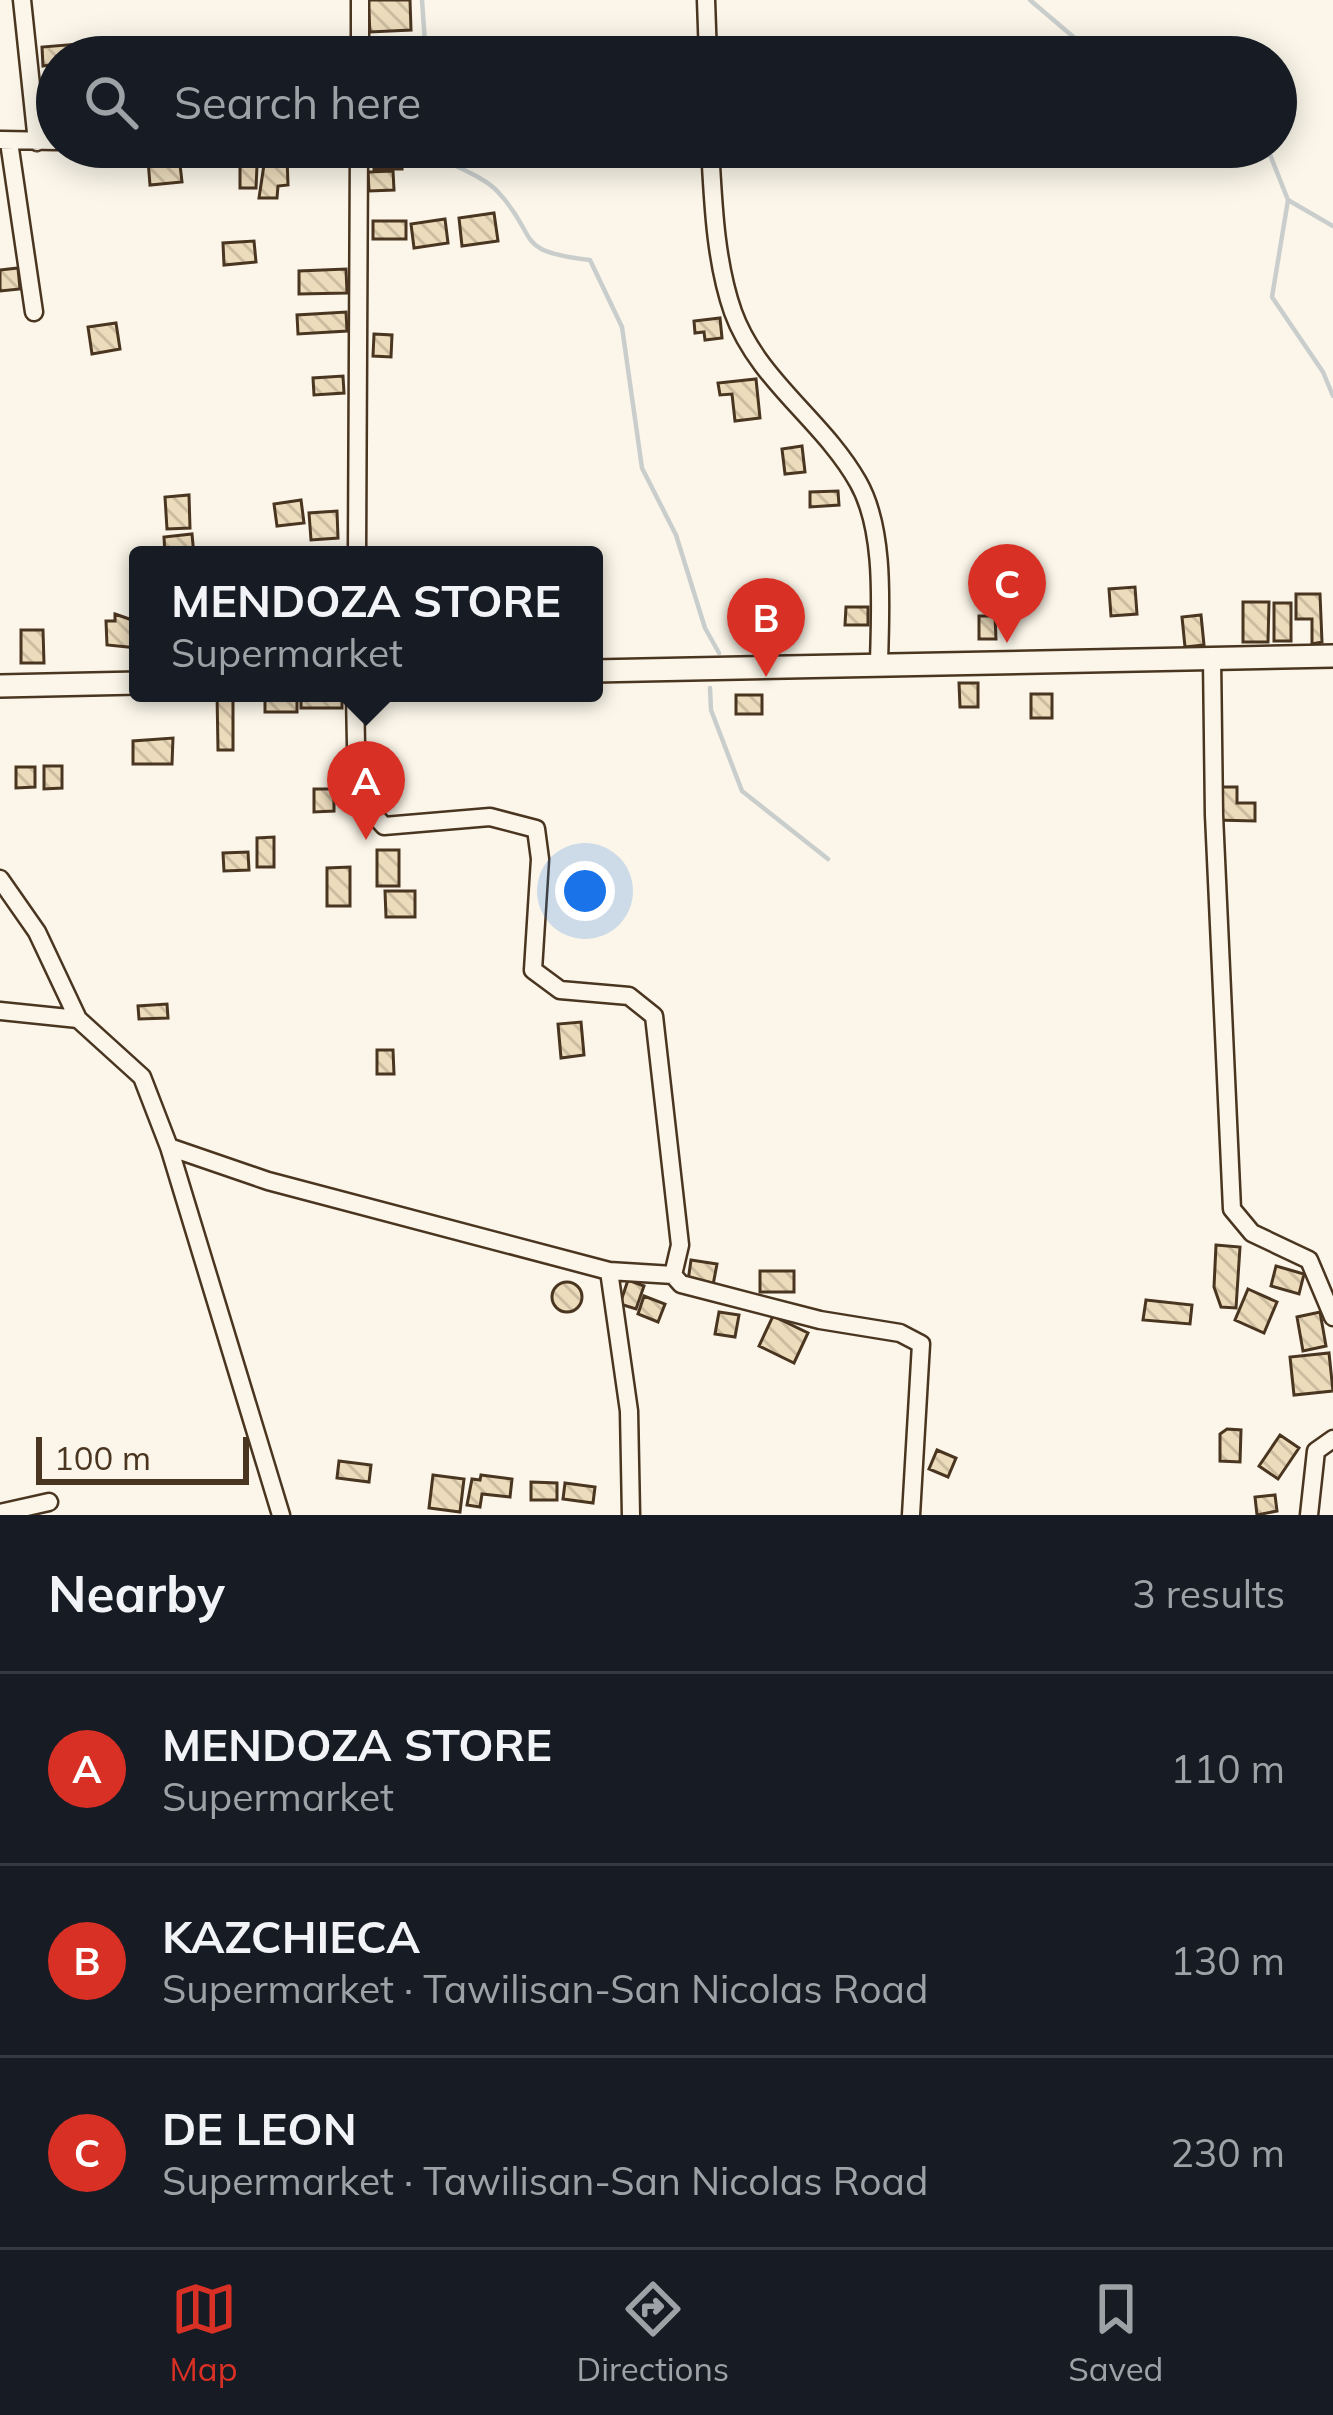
<!DOCTYPE html>
<meta charset="utf-8">
<style>
body{margin:0;font-family:Mulish,sans-serif;background:#20242c;color:#f1f3f6}
.scale{position:absolute;left:36px;bottom:30px;width:213px;box-sizing:border-box;padding-left:12px;border:6px solid #4a3520;border-top:0;font-size:33px;line-height:42px;white-space:nowrap;color:#4a3520;-webkit-text-stroke:9px #fbf6e9;paint-order:stroke}
.you{position:absolute;left:585px;top:891px;width:42px;height:42px;margin:-30px;border:9px solid #fff;border-radius:50%;background:#1a73e8;box-shadow:0 0 0 18px #1a73e833}
.badge{display:grid;place-items:center;width:78px;height:78px;border-radius:50%;background:#d93025;color:#fff;font-size:39px;font-weight:700}
.pin{position:absolute;translate:-50% -99px;filter:drop-shadow(0 3px 6px #0008)}
.pin::after{content:'';position:absolute;top:63px;width:42px;height:36px;background:inherit;clip-path:polygon(0 0,100% 0,50% 100%)}
.popup{position:absolute;left:129px;top:546px;width:474px;height:156px;box-sizing:border-box;display:grid;place-content:center;border-radius:12px;background:#171b24;filter:drop-shadow(0 3px 9px #0005);font-size:39px;white-space:nowrap;color:#9ea1a6}
.popup b{font-size:45px;color:#f1f3f6}
.popup::after{content:'';position:absolute;left:50%;top:100%;margin-left:-24px;border:24px solid transparent;border-top-color:#171b24}
.list{margin:0;padding:0;list-style:none}
h2{display:flex;justify-content:space-between;align-items:center;height:156px;margin:0;padding:0 48px;font-size:51px}
h2 small{font-size:39px;font-weight:400;color:#9ea1a6}
.list li{display:grid;grid-template-columns:78px 1fr auto;gap:36px;align-items:center;box-sizing:border-box;height:192px;padding:0 48px;border-top:3px solid #363941}
.list b{display:block;font-size:45px;white-space:nowrap}
.list p{margin:0;font-size:39px;white-space:nowrap;color:#9ea1a6}
.list em{font-size:39px;font-style:normal;color:#9ea1a6}
.icon{flex:none;width:66px;height:66px;fill:none;stroke:currentColor;stroke-width:2;stroke-linecap:round;stroke-linejoin:round}
.map{position:relative;flex:none;width:1333px;height:1515px;overflow:hidden}
.search{position:absolute;background:#171b24;box-shadow:0 6px 30px #0003;left:36px;right:36px;top:36px;height:132px;display:flex;align-items:center;gap:30px;box-sizing:border-box;padding:0 42px;border-radius:66px;color:#9ea1a6;font-size:45px}
.sheet{height:732px;background:#171b24}
nav{display:flex;justify-content:space-around;align-items:center;box-sizing:border-box;height:168px;border-top:3px solid #363941;background:#171b24;font-size:33px;color:#9ea1a6}
nav a{display:grid;justify-items:center;gap:6px}
nav .on{color:#d93025}
.map>svg:first-child{display:block}
.lines{fill:none;stroke-linecap:round;stroke-linejoin:round}
.stream{stroke:#c9cecd;stroke-width:4.5}
.building{fill:url(#building-back-hatch);stroke:#4a3520;stroke-width:3}
.minor-casing{stroke:#4a3520;stroke-width:21}
.major-casing{stroke:#4a3520;stroke-width:26}
.minor{stroke:#fbf6e9;stroke-width:16}
.major{stroke:#fbf6e9;stroke-width:21}
</style>
<div class="map">
<svg width="1333" height="1515" viewBox="0 0 1333 1515">
<defs>
<pattern id="building-back-hatch" width="6" height="6" patternUnits="userSpaceOnUse" patternTransform="scale(3)"><rect width="6" height="6" fill="#ecdcbc"/><path d="M-1 5l2 2M0 0l6 6M5-1l2 2" fill="none" stroke="#ccbda1"/></pattern>
</defs>
<rect width="100%" height="100%" fill="#fbf6e9"/>
<g class="lines">
<!-- stream -->
<path class="stream" d="M422,0L426,57
M1030,0L1097,57
M432,147L433,154C452,166 484,176 498,192C541,238 511,251 590,260L622,327L642,468L676,535L705,628L719,653
M1267,147L1288,200L1272,297L1323,372L1333,396
M1288,200L1333,226
M710,688L711,710L742,791L828,859"/>
</g>
<!-- building -->
<path class="building" d="M368,0H410L411,30L370,32Z
M78,44L79,57H57V64L43,66L42,47Z
M374,147H402V169H374Z
M724,147H765L766,160L724,161Z
M769,147H817V159L769,160Z
M179,156L182,182L150,185L148,160Z
M287,157L288,185L278,186L277,198H259L265,158Z
M240,166H257L256,188H240Z
M393,171L394,190L369,191L368,172Z
M494,213L498,241L462,246L459,218Z
M445,219L448,243L414,248L411,224Z
M373,221H406V239H373Z
M254,241L256,262L224,265L223,243Z
M18,268L20,289L0,291V270Z
M346,269L347,293L299,294V271Z
M346,312L347,331L298,334L297,315Z
M720,318L722,338L705,340L704,332L695,333L694,321Z
M116,323L120,349L92,354L88,327Z
M374,334L392,335L391,357L373,356Z
M343,376L344,393L314,395L313,378Z
M756,379L760,418L735,421L732,394L720,395L718,383Z
M802,446L805,472L785,474L782,449Z
M838,491L839,505L810,507V492Z
M189,495L190,528L167,529L165,497Z
M301,500L304,523L277,526L274,504Z
M337,511L338,538L311,540L309,513Z
M192,534L194,555H165L164,537Z
M1135,587L1137,614L1111,616L1109,589Z
M1296,594H1320L1322,642L1312,644V619H1296Z
M1243,602H1269L1268,642H1243Z
M1274,603H1291V641H1274Z
M846,607H868V625H845Z
M115,614L132,620L138,648L107,645L106,621H115Z
M1201,615L1204,645L1185,647L1182,617Z
M979,616H995L996,639H979Z
M21,630H43L44,663H21Z
M959,683H978V707H960Z
M217,693H233V750H218Z
M265,693H297V712H265Z
M301,693H342V708H301Z
M1031,694H1052V718H1031Z
M736,695H762V714H736Z
M173,738L172,764H133V741Z
M44,766H62V788L44,789Z
M16,767H35V787L16,788Z
M1217,787H1237V803H1255V821L1216,820Z
M314,789H334V811L314,812Z
M274,837V867H257V838Z
M377,850H399V886H377Z
M248,852L249,870L224,871L223,853Z
M350,867V906H327V868Z
M385,891H415V917H386Z
M167,1004L168,1018L139,1019L138,1006Z
M581,1022L584,1055L561,1058L558,1024Z
M377,1050H393L394,1074H377Z
M1216,1245L1240,1247L1236,1308L1221,1307L1214,1287Z
M691,1260L717,1264L713,1285L688,1281Z
M1276,1266L1304,1274L1299,1294L1271,1286Z
M760,1271H794V1292H760Z
M628,1280L644,1286L636,1309L620,1304Z
M552 1297a15 15 0 1 1 30 0a15 15 0 1 1-30 0Z
M1248,1289L1277,1302L1264,1333L1235,1320Z
M644,1296L665,1304L658,1322L638,1314Z
M1146,1300L1192,1305L1190,1324L1143,1320Z
M719,1312L739,1315L735,1337L715,1334Z
M1320,1312L1326,1346L1303,1351L1297,1317Z
M773,1316L808,1333L794,1363L759,1346Z
M1329,1353L1333,1391L1294,1395L1290,1357Z
M1227,1429L1241,1430L1240,1462L1220,1461V1434Z
M1280,1435L1299,1448L1278,1479L1259,1466Z
M937,1450L956,1458L948,1477L929,1469Z
M339,1461L371,1465L369,1482L337,1478Z
M433,1475L464,1479L460,1512L429,1508Z
M481,1475L512,1479L510,1497L482,1494L480,1507L467,1505L472,1479L480,1480Z
M531,1482L557,1483V1500H531Z
M565,1483L595,1487L593,1503L563,1499Z
M1275,1495L1277,1511L1257,1515L1255,1497Z"/>
<g class="lines">
<!-- minor casing -->
<g class="minor-casing">
<path id="minor" d="M22,0L37,142
M706,0L708,57
M360,57V0
M1,140L57,141
M9,142L34,312
M710,147C713,200 715,261 733,312C758,381 823,420 858,482C886,531 880,610 879,664
M357,555L359,147
M1212,658L1214,815L1232,1209L1252,1233L1309,1260L1333,1317
M0,879L37,932L78,1019L142,1077L169,1147L268,1181L609,1271L673,1275L680,1245L654,1016L629,996L560,990L533,970L540,859L536,829L490,817L384,826L357,796L355,693
M0,1011L78,1019
M169,1147L281,1515
M609,1271L629,1411L631,1515
M673,1275L681,1284L820,1320L900,1333L921,1344L911,1515
M0,1513L49,1502
M1309,1515L1316,1451L1333,1439"/>
</g>
<!-- major casing -->
<g class="major-casing">
<path id="major" d="M594,671L1333,656
M0,686L138,683"/>
</g>
<!-- minor -->
<use href="#minor" class="minor"/>
<!-- major -->
<use href="#major" class="major"/>
</g>
</svg>
<div class="scale">100 m</div>
<div class="you"></div>
<div class="pin badge" style="left:366px;top:840px">A</div>
<div class="popup"><b>MENDOZA STORE</b>Supermarket</div>
<div class="pin badge" style="left:766px;top:677px">B</div>
<div class="pin badge" style="left:1007px;top:643px">C</div>
<div class="search"><svg class="icon" aria-label="search" viewBox="0 0 24 24"><circle cx="10" cy="10" r="6"/><path d="M15 15l6 6"/></svg>Search here</div>
</div>
<section class="sheet">
<h2>Nearby<small>3 results</small></h2>
<ul class="list">
<li><span class="badge">A</span><div><b>MENDOZA STORE</b><p>Supermarket</p></div><em>110 m</em></li>
<li><span class="badge">B</span><div><b>KAZCHIECA</b><p>Supermarket · Tawilisan-San Nicolas Road</p></div><em>130 m</em></li>
<li><span class="badge">C</span><div><b>DE LEON</b><p>Supermarket · Tawilisan-San Nicolas Road</p></div><em>230 m</em></li>
</ul>
</section>
<nav>
<a class="on"><svg class="icon" aria-label="map" viewBox="0 0 24 24"><path d="M3 6l6-2 6 2 6-2v14l-6 2-6-2-6 2zM9 4v14M15 6v14"/></svg>Map</a>
<a><svg class="icon" aria-label="directions" viewBox="0 0 24 24"><path d="M12 3l9 9-9 9-9-9zM9 14v-3h6M13 9l2 2-2 2"/></svg>Directions</a>
<a><svg class="icon" aria-label="saved" viewBox="0 0 24 24"><path d="M7 4h10v16l-5-4-5 4z"/></svg>Saved</a>
</nav>
